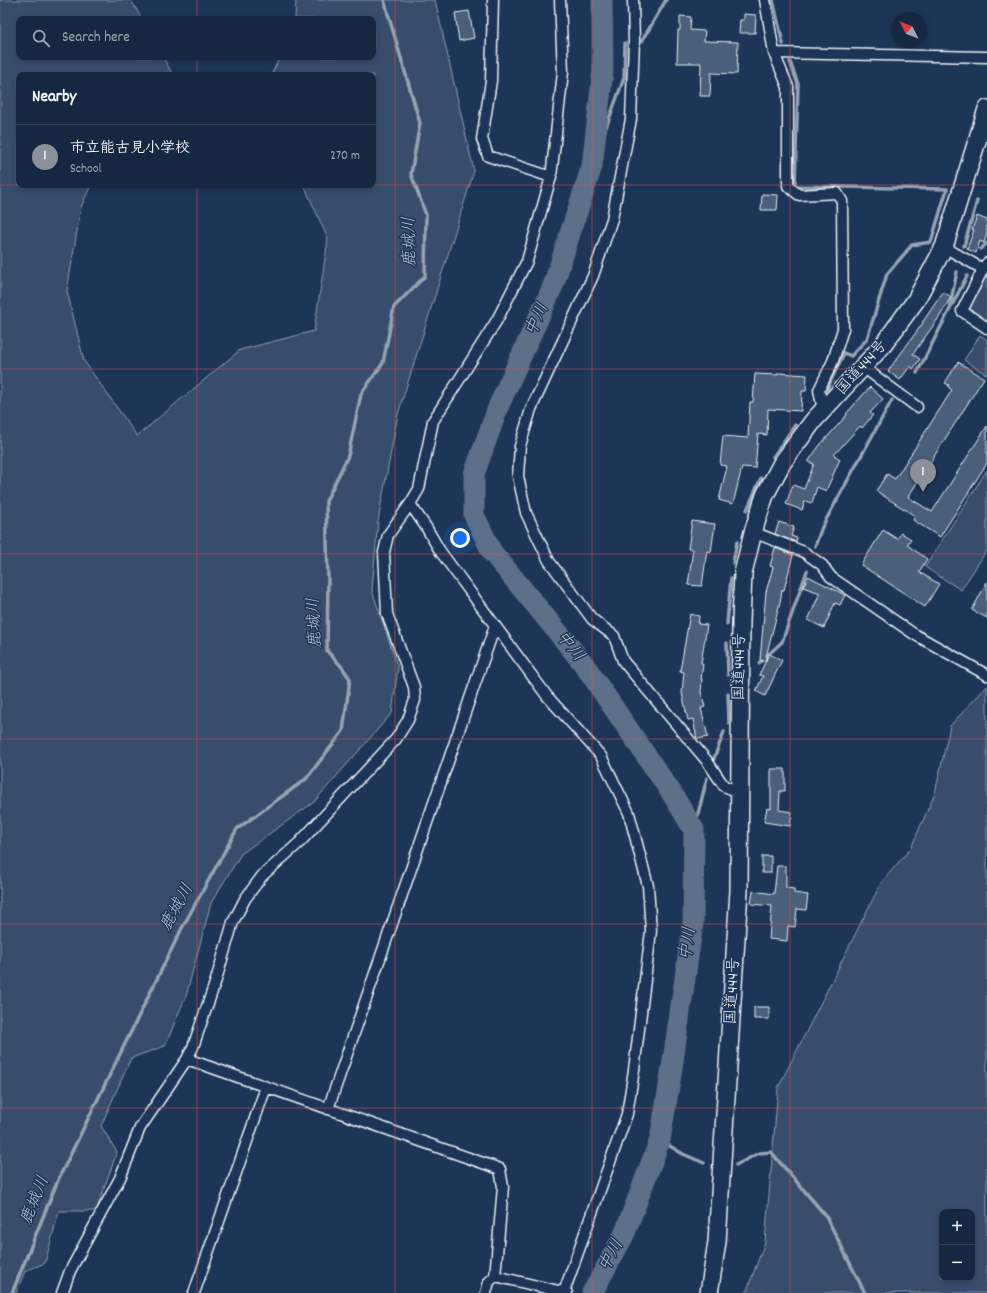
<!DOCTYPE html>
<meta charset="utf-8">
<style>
body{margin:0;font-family:Dekko,"Klee One",sans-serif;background:#1f3048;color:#f1f3f6}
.controls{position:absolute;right:12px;bottom:12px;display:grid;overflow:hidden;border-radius:8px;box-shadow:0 2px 6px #0003}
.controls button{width:36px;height:36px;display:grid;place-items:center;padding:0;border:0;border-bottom:1px solid #35445a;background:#162841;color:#f1f3f6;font:20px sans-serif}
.compass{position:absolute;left:891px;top:12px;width:36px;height:36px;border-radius:50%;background:#162841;box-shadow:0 2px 6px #0003;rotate:312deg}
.you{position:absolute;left:460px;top:538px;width:14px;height:14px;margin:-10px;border:3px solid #fff;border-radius:50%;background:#1a73e8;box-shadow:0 0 0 6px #1a73e833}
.badge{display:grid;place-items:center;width:26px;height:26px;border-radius:50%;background:#8c9099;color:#fff;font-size:13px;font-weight:700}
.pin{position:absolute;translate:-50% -33px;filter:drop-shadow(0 1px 2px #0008)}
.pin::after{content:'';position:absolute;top:21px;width:14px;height:12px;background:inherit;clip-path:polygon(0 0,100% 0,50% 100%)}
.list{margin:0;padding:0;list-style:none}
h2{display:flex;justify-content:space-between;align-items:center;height:52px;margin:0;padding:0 16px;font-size:17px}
h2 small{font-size:13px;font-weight:400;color:#9ea6b1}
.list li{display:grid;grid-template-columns:26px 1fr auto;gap:12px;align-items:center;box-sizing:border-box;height:64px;padding:0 16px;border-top:1px solid #35445a}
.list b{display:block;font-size:15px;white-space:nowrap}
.list p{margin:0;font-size:13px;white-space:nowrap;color:#9ea6b1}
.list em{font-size:13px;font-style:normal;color:#9ea6b1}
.icon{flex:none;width:22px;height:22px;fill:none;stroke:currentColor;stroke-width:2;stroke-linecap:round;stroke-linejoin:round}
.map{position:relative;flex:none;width:987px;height:1293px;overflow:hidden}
.search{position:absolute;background:#162841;box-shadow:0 2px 6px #0003;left:16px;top:16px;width:360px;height:44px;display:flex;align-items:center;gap:10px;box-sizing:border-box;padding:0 14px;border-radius:8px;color:#9ea6b1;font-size:15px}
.panel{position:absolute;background:#162841;box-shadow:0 2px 6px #0003;left:16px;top:72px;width:360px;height:116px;border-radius:8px}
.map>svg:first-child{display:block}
.green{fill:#374d6c;stroke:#909fb2;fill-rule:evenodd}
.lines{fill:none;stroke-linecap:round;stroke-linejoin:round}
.stream{stroke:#95a4b5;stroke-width:3.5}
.river{stroke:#5d7089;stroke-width:21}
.building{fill:#495e7a;stroke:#e8f1f8}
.minor-casing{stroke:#e8f1f8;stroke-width:13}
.trunk-casing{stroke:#e8f1f8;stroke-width:20}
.minor{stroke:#1d3557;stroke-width:10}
.trunk{stroke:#1d3557;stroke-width:17}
.grid{fill:none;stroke:#da5052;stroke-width:1;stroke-opacity:0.55}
.labels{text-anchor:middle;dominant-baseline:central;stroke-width:3;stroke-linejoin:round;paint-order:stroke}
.street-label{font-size:16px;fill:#e8f1f8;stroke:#1d3557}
.water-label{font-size:17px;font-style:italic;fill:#b7c4d1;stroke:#1d3557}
</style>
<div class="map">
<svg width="987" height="1293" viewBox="0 0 987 1293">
<rect width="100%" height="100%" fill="#1d3557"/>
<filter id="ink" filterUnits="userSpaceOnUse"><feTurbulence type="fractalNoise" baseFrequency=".025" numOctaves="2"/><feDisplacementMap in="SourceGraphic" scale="8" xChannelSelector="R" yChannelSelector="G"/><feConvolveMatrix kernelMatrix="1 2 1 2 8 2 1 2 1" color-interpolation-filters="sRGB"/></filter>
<g filter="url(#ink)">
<!-- green -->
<path class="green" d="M0,0H131L142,19H19V57H163L173,75H19V185H91L81,207L67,291L84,361L137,436L240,350L314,331L328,239L304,185H373V75H271L280,57H373V19H295L296,0H435L474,171L398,414L378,521L372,590L398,668L392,713L314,802L241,854L211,903L186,996L165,1046L131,1058L101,1126L117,1152L96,1211H59L45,1263L25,1271L16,1293H0Z
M987,274V323L968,310Z
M980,335L987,340V375L964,360Z
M987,470V550L961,590L925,567Z
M987,686V1293H746L765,1242L778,1088L881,883L911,848L935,793L950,726ZM942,1212H972V1278H942Z"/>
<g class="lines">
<!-- stream -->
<path class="stream" d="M773,0L783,44
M642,41L666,0
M790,62L798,84L795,186L947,189L931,242L912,245L887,274L867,339L851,356L844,353L827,389
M592,166L624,78L625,43
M964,246L977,201
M981,249L987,243
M950,305L957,272
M917,373L967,276
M773,457L795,425
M747,510L761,478
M815,546L822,527L892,400
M733,563L737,542
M727,624L731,578
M727,643L728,675
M759,663L782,642L807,571
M728,694L729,723
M713,761L724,732
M694,830L707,778
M660,1140L683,1154L704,1163
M736,1165L759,1153L771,1152L826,1216L865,1293
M12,1293L58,1180L182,928L237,829L306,779L343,731L350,679L342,667L327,651L328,579L326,501L348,456L361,394L383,363L394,307L425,276L426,215L411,174L420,123L384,0"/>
<!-- river -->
<path class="river" d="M592,1293L624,1235L660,1140L671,1074L693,923L694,830L671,792L583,663L492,552L474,515V474L499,405L553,286L592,166L603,71L602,0"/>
</g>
<!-- building -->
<path class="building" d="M469,11L474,38L459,41L455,13Z
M744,14L756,15L755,33H739L740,20H744Z
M680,16L691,17L690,30L705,31L704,41L738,42L737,74L711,73L710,96H700L701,63H677L678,30H680Z
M762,194L778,195L777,210H761Z
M977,216L987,220V233L984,243L980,241L976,253L967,249L974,230H972Z
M943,292L951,297L940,316L913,354L920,359L913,369L910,366L900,380L888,371L923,323H922Z
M958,362L984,378L908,497L932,512L987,426V463L940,537L913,520L915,516L876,491L887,474L895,479L929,426L952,390L948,387L949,385L945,383Z
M778,373L807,375L806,391H802L801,411L768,409L767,435L758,434L755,468L742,467L733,504L719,500L727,466L720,465L723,436L748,438L750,402H753L755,374L778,375Z
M870,387L883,399L870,413L873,415L862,428L860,426L834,455L840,459L826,491L817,487L812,503L805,501L802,510L786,504L793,485L804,489L814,464L808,462L820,445L847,415L846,414Z
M692,521L715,524L711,552L707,551L702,586L688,585L693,549H688Z
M779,522L794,527L791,536L797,538L796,542L775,534Z
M883,530L897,539L901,533L911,539L907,545L927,559L919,572L939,584L925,607L861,565Z
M775,548L793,555L784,590H782L780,602L765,661L760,660L766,592L773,567L770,566Z
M808,576L845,595L840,605L835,603L824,628L808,620L820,593L803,587Z
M987,582V618L972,610Z
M690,614L699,616L698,624L707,625L701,663L703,664L701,679H702L701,692L705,707L701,708L708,737L697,739L693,719L688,720L682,693L684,672L680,671Z
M769,654L782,660L765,696L756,691L763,676L759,675Z
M771,769H785V791H780L779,810L792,812L790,826L764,822L767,808L771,809Z
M762,856H771V873H762Z
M777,866H786V888L794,889V893L808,895L806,910L797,909L795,927L788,926L787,941L769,939L772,906L751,904L753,891L774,894Z
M754,1007H769V1019H754Z"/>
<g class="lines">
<!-- minor casing -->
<g class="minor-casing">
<path id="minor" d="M493,0L491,81L482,139L488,156L551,177
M560,0L563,72L551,177L527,261L497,320L433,421L419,489L410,504L426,527L440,551L547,696L601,756L629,813L648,886L651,931L634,1070L627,1114L564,1292
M633,0L634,41L631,119L612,219L593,276L531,409L520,446L518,476L526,513L549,561L592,619L614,636L623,661L707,761L724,786L739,792
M765,0L774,53L788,87V186L799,195L837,193L842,201L843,329L833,361L819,390L823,410
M774,53L987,57
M944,247L983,269L987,263
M983,269L962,311L987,328
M863,367L917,407
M753,532L804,552L822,565L831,577L914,634L987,675
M187,1059L500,1169L503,1187L495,1276L489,1282L486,1293
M328,1109L495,626
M495,1276L567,1293
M62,1293L70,1271L120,1178L140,1128L187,1059L193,1047L216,980L233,922L245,899L262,876L300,842L396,739L408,720L415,700L414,687L387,614L384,552L388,535L410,504
M194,1293L266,1087"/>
</g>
<!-- trunk casing -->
<g class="trunk-casing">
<path id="trunk" d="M709,1293L717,1242L739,890L741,621L743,573L753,532L765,495L782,463L814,420L883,345L916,300L944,247L987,109"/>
</g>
<!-- minor -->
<use href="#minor" class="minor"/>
<!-- trunk -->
<use href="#trunk" class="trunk"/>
</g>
</g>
<!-- grid -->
<path class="grid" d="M197,0V19M395,0V1293M592,0V1293M790,0V1293M197,57V75M0,185H19M197,185V1293M373,185H987M0,369H987M0,554H987M0,739H987M0,924H987M0,1108H987"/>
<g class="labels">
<!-- street labels -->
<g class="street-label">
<text transform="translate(862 368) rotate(-48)">国道444号</text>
<text transform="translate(740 667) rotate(-89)">国道444号</text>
<text transform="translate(733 991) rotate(-87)">国道444号</text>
</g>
<!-- water labels -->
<g class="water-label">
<text transform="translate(411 242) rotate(-91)">鹿城川</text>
<text transform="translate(538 320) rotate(-66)">中川</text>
<text transform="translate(316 623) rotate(-93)">鹿城川</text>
<text transform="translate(569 647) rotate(51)">中川</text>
<text transform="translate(178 908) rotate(-61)">鹿城川</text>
<text transform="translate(689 944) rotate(-82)">中川</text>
<text transform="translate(36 1201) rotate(-68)">鹿城川</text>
<text transform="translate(612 1256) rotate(-62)">中川</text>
</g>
</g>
</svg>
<div class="controls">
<button>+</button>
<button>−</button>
</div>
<svg class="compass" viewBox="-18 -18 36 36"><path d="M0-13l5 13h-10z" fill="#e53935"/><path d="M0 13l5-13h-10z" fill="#9ea6b1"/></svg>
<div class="you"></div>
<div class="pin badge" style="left:923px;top:492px">1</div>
<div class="search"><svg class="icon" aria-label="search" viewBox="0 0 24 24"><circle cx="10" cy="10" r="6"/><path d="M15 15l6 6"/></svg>Search here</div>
<section class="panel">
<h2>Nearby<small></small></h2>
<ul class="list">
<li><span class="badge">1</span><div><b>市立能古見小学校</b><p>School</p></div><em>270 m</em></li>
</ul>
</section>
</div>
